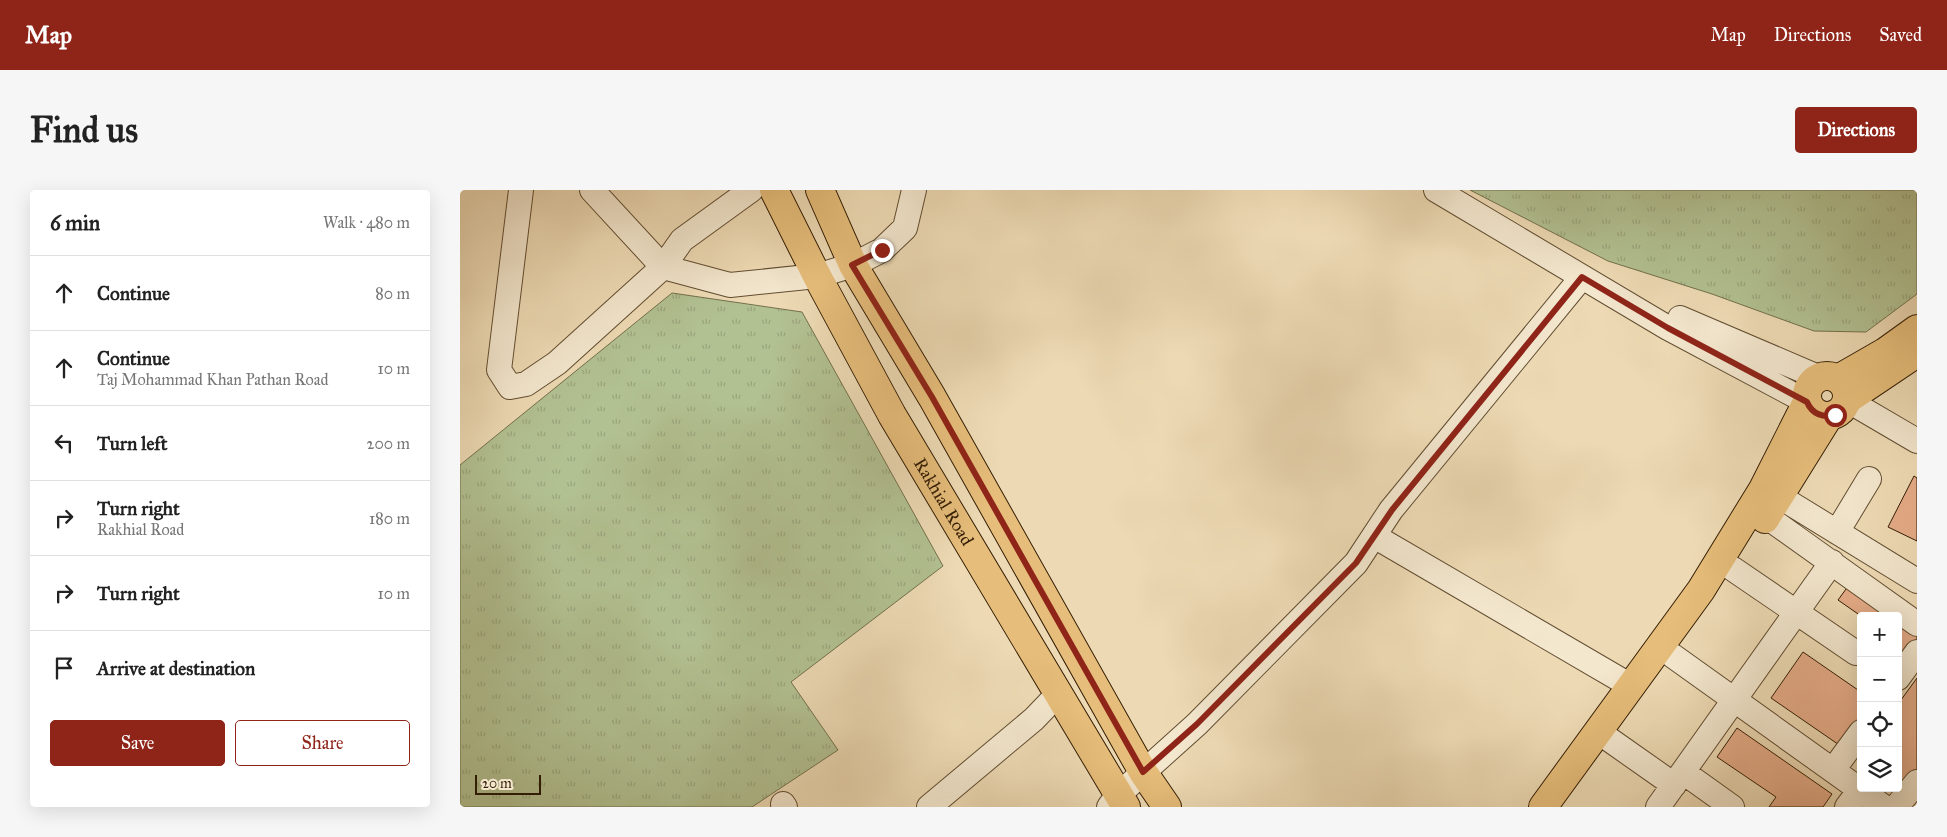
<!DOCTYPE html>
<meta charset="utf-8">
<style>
body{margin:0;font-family:"IM FELL Great Primer",serif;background:#f6f6f6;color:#222}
.controls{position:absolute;right:15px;bottom:15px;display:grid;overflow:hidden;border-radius:5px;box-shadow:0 5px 20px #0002}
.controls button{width:45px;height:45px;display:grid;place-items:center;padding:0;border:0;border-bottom:1px solid #e0e0e0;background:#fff;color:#222;font:25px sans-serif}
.scale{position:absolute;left:15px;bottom:12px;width:66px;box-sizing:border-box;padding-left:5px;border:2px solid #341e05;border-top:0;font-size:14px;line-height:18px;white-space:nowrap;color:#341e05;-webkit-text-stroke:4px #f3e7ce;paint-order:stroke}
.stop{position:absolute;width:15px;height:15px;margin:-11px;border:4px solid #8f2418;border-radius:50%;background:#fff}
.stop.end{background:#8f2418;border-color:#fff;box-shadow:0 1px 5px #0008}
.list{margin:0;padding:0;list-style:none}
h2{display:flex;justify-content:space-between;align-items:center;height:65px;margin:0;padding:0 20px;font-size:21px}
h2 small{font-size:16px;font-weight:400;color:#767676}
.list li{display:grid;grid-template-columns:32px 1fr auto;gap:15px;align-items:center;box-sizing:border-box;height:75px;padding:0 20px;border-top:1px solid #e0e0e0}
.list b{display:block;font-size:19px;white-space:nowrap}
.list p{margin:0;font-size:16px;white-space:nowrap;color:#767676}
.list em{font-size:16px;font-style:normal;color:#767676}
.actions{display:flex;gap:10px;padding:15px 20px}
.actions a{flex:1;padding:11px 0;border:1px solid #8f2418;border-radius:5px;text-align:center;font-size:18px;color:#8f2418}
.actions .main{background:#8f2418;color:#fff}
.icon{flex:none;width:28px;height:28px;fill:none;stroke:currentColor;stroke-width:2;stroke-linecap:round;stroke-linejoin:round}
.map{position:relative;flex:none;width:1457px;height:617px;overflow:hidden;border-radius:5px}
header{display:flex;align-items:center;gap:30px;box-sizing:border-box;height:70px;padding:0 25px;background:#8f2418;color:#fff}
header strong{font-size:24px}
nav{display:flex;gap:28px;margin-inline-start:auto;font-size:18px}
.intro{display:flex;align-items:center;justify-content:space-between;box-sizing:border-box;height:120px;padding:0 30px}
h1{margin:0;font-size:35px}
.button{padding:12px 22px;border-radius:5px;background:#8f2418;color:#fff;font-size:18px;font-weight:700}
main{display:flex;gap:30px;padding:0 30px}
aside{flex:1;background:#fff;border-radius:5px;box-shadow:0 5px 20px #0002}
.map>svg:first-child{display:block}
.grass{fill:url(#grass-tufts);stroke:#73704c}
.building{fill:#e5ac88;stroke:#341e05}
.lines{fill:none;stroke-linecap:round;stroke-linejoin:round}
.minor-casing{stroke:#624d31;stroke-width:26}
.major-casing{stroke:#341e05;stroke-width:30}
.minor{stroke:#f3e7ce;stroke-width:24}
.major{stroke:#e6bd7a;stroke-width:28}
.route{stroke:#8f2418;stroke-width:6}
.labels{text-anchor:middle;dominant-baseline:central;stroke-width:4;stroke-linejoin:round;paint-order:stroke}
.street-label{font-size:18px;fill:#341e05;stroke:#f3e7ce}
</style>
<header>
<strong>Map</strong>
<nav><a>Map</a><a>Directions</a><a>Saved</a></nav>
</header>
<div class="intro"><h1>Find us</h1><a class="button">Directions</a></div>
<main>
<aside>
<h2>6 min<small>Walk · 480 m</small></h2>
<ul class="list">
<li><svg class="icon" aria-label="ahead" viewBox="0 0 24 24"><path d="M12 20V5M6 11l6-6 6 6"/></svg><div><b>Continue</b></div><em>80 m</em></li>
<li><svg class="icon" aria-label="ahead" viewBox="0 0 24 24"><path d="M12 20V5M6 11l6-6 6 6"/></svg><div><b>Continue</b><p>Taj Mohammad Khan Pathan Road</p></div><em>10 m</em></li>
<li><svg class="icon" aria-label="left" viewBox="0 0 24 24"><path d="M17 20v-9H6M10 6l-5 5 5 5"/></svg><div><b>Turn left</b></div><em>200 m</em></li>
<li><svg class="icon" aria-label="right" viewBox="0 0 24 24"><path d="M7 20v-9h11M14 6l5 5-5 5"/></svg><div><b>Turn right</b><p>Rakhial Road</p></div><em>180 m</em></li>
<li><svg class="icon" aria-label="right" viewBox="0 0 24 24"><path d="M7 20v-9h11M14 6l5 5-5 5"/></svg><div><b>Turn right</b></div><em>10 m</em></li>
<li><svg class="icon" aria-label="arrive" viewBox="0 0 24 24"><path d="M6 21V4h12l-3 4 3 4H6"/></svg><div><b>Arrive at destination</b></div></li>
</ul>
<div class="actions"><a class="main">Save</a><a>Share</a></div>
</aside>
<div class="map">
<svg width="1457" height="617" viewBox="0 0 1457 617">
<defs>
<pattern id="grass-tufts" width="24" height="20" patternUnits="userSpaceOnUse" patternTransform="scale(1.25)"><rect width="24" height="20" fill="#b2c192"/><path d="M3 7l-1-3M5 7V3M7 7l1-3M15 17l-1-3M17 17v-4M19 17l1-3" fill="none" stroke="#9aa57c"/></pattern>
</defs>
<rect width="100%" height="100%" fill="#eddab4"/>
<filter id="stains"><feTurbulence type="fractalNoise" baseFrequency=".004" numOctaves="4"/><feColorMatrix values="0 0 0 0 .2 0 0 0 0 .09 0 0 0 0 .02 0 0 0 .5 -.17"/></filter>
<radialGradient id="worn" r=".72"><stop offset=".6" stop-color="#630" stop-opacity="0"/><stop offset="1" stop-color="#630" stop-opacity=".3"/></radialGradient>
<!-- grass -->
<path class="grass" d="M1010,0H1457V104L1406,142L1354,141L1252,104L1148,71Z
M212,103L342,122L483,376L331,492L378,560L292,617H0V275Z"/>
<!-- building -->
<path class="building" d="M1454,286L1457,288V351L1428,337Z
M1397,384L1457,426V455L1438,482V426H1401L1378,410Z
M1343,462L1398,500L1401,496V536L1385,559L1311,508Z
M1457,488V587L1444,607L1432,598H1438V514Z
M1277,538L1372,604L1363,617H1309L1316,607L1257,567Z"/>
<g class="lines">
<!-- minor casing -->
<g class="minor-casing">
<path id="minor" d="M61,0L39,180L50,197L66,194L97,173L203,77L222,50L291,0
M132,0L203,77L270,95L357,86L393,75L422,60L445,38L454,0
M976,0L1208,138L1347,212
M1220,128L1358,187
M1387,210L1457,251
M1320,307L1457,391
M1307,327L1457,434
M1377,342L1409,289
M914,346L1171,496
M1273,379L1396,463
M1213,466L1424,617
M1438,488L1457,462
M1150,550L1214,595
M1373,580L1401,542
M1223,582L1272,617
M323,614L325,617
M469,617L574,529L597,505
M649,617L657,606L737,534L896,373L931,320L1122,87
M1198,617L1372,372
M1387,617L1400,600
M1436,617L1457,592"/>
</g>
<!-- major casing -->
<g class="major-casing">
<g id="major">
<path id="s1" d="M314,0L357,86L432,225L666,617"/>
<path d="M360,0L393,75L472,207L683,582L707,617"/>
<circle cx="1367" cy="206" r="20"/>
<path d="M1378,189L1425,162L1457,139"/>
<path d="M1387,210L1457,163"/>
<path d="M1305,329L1369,226"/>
<path d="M1083,617L1241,400L1303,299L1347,212"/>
</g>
</g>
<!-- minor -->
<use href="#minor" class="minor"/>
<!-- major -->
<use href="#major" class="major"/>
</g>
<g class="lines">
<!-- route -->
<path class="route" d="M422,60L392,75L472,207L683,582L737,534L896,373L932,320L1122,87L1208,138L1347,212C1352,224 1363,228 1375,225"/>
</g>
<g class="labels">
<!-- street labels -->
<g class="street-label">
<text stroke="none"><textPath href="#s1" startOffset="355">Rakhial Road</textPath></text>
</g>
</g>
<rect width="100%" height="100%" filter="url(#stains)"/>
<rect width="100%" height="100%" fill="url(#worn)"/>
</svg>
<div class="controls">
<button>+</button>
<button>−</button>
<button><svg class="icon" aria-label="locate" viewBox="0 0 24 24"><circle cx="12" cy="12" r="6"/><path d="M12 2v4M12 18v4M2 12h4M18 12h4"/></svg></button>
<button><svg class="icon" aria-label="layers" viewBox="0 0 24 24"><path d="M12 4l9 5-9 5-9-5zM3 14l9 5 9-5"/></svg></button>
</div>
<div class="scale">20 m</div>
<div class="stop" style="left:1375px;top:225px"></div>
<div class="stop end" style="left:422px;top:60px"></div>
</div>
</main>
